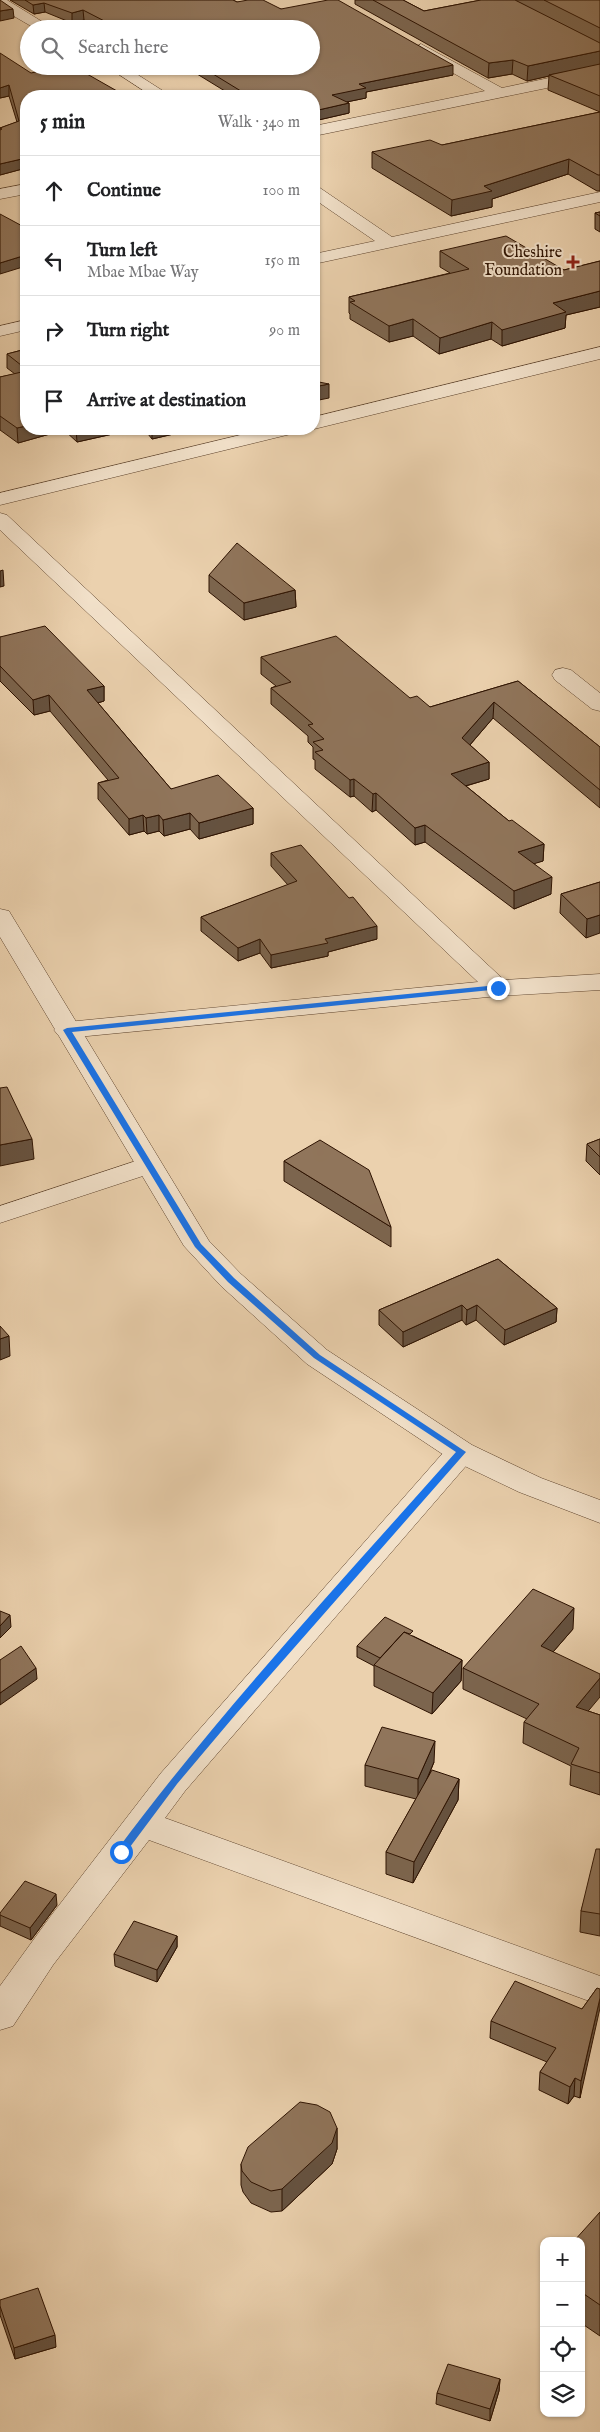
<!DOCTYPE html>
<meta charset="utf-8">
<style>
body{margin:0;font-family:"IM FELL English",serif;background:#f6f6f6;color:#202124}
.controls{position:absolute;right:15px;bottom:15px;display:grid;overflow:hidden;border-radius:10px;box-shadow:0 1px 4px #0004}
.controls button{width:45px;height:45px;display:grid;place-items:center;padding:0;border:0;border-bottom:1px solid #e0e0e0;background:#fff;color:#202124;font:25px sans-serif}
.stop{position:absolute;width:15px;height:15px;margin:-11px;border:4px solid #1a73e8;border-radius:50%;background:#fff}
.stop.end{background:#1a73e8;border-color:#fff;box-shadow:0 1px 5px #0008}
.list{margin:0;padding:0;list-style:none}
h2{display:flex;justify-content:space-between;align-items:center;height:65px;margin:0;padding:0 20px;font-size:21px}
h2 small{font-size:16px;font-weight:400;color:#757577}
.list li{display:grid;grid-template-columns:32px 1fr auto;gap:15px;align-items:center;box-sizing:border-box;height:70px;padding:0 20px;border-top:1px solid #e0e0e0}
.list b{display:block;font-size:19px;white-space:nowrap}
.list p{margin:0;font-size:16px;white-space:nowrap;color:#757577}
.list em{font-size:16px;font-style:normal;color:#757577}
.icon{flex:none;width:28px;height:28px;fill:none;stroke:currentColor;stroke-width:2;stroke-linecap:round;stroke-linejoin:round}
.map{position:relative;flex:none;width:600px;height:2432px;overflow:hidden}
.search{position:absolute;background:#fff;box-shadow:0 1px 4px #0004;left:20px;top:20px;width:300px;height:55px;display:flex;align-items:center;gap:12px;box-sizing:border-box;padding:0 18px;border-radius:28px;color:#757577;font-size:19px}
.panel{position:absolute;background:#fff;box-shadow:0 1px 4px #0004;left:20px;top:90px;width:300px;height:345px;border-radius:20px}
.map>svg:first-child{display:block}
.lines{fill:none;stroke-linecap:round;stroke-linejoin:round}
.minor-casing{stroke:#5c422c;stroke-width:1}
.tertiary-casing{stroke:#5c422c;stroke-width:1}
.minor{fill:#f2e1ca;fill-rule:evenodd}
.tertiary{fill:#f2e1ca;fill-rule:evenodd}
.wall{fill:#7c654e;stroke:#2d1201}
.shaded-wall{fill:#655240;stroke:#2d1201}
.building{fill:#90755b;stroke:#2d1201}
.route{fill:#1a73e8}
.poi-dot{fill:#8f2418;stroke:#f2e1ca;stroke-width:2}
.labels{text-anchor:middle;dominant-baseline:central;stroke-width:4;stroke-linejoin:round;paint-order:stroke}
.far-poi-label{font-size:16px;fill:#2d1201;stroke:#f2e1ca;text-anchor:end}
</style>
<div class="map">
<svg width="600" height="2432" viewBox="0 0 600 2432">
<rect width="100%" height="100%" fill="#ebd1ae"/>
<filter id="stains"><feTurbulence type="fractalNoise" baseFrequency=".004" numOctaves="4"/><feColorMatrix values="0 0 0 0 .2 0 0 0 0 .09 0 0 0 0 .02 0 0 0 .5 -.17"/></filter>
<radialGradient id="worn" r=".72"><stop offset=".6" stop-color="#630" stop-opacity="0"/><stop offset="1" stop-color="#630" stop-opacity=".3"/></radialGradient>
<g class="lines">
<!-- minor casing -->
<g class="minor-casing">
<path id="minor" d="M0,0H7L54,29H36L0,8Z
M421,44L502,88L600,67V77L314,136V126L485,91L416,52L413,49Z
M106,66H124L171,96H152Z
M26,184V194L0,199V189Z
M314,187L320,188L392,237L600,192V202L314,264V254L375,241L314,199Z
M26,320V330L0,336V326Z
M600,347V359L314,429V417Z
M265,429H298L295,433L0,505V493Z
M0,513L7,515L504,980L600,974V990L498,996L67,1038L58,1035L54,1030L58,1025L67,1022L478,982L0,530Z
M563,668L571,670L600,693V711L592,709L555,680L552,675L555,670Z
M148,1157L158,1159L161,1165L158,1171L0,1223V1206Z
M461,1442L472,1445L476,1452L472,1459L185,1791L165,1818L600,1976V2005L149,1840L53,1965L13,2026L0,2030V1986L50,1917L161,1773L450,1445Z"/>
</g>
<!-- tertiary casing -->
<g class="tertiary-casing">
<path id="tertiary" d="M0,909L9,911L12,916L209,1241L241,1274L327,1350L472,1445L541,1478L600,1500V1523L519,1492L450,1459L307,1364L221,1286L184,1246L0,937Z"/>
</g>
<!-- minor -->
<use href="#minor" class="minor"/>
<!-- tertiary -->
<use href="#tertiary" class="tertiary"/>
</g>
<!-- wall -->
<path class="wall" d="M10,0H233L237,2L281,9L453,75L366,92V98L346,102L349,103V113L314,121V96H233L184,66H311V29H101L84,20L72,23L45,12L34,14Z
M355,0H403L424,11L481,0H600V112L548,90L549,76L527,81L512,74L488,78L355,4Z
M0,53L26,96V168L0,175V128L17,122L9,96L0,98Z
M600,112V191H597L568,174L492,199V207L451,216L372,168V152L442,145Z
M600,212V232L595,229V213Z
M440,251L564,270L600,261V307L566,315L565,328L502,346L491,339L439,354L413,336L389,342L350,319V314L349,313V297L450,273L440,267Z
M26,349V429H135L77,442L64,430L18,443L0,430V377L15,374L7,368V354Z
M144,429H195L152,439Z
M209,575L295,590L296,607L244,620L209,592Z
M0,637L104,686V701L98,703L171,789L253,808V824L199,839L190,829L164,836L159,831L147,834L144,831L129,835L98,799V783L108,780L50,711L34,715L0,681Z
M261,657L410,698L430,707L518,681L600,747V808L493,718L470,745L489,762V779L466,786L509,821L544,844L543,861L534,863L551,894L514,909L425,842L415,845L376,810L372,812L354,796L350,797L315,769V760L313,759V747L308,742V736L271,704V688L276,686L261,674Z
M271,853L377,939L328,952V956L271,968L260,953L238,961L201,931V917L288,885L271,866Z
M600,882L586,938L560,913L561,894Z
M600,1139V1175L586,1161L587,1144Z
M284,1161L391,1227V1247L284,1181Z
M498,1259L557,1308L556,1322L504,1345L476,1320L466,1325L462,1320L403,1347L379,1325V1310Z
M573,1629L553,1652L588,1711L600,1715V1795L570,1785L571,1766L523,1743L524,1722L527,1719L463,1689V1668Z
M413,1636L462,1660L461,1681L432,1714L374,1686V1666L357,1657V1646Z
M434,1762L426,1782L459,1779L458,1800L413,1883L386,1874V1852L416,1799L365,1786V1765Z
M600,1849V1936L580,1932L581,1911Z
M57,1905L31,1940L0,1926V1913Z
M177,1936V1947L157,1982L115,1966L114,1954Z
M597,1988L580,2098L574,2096L568,2104L539,2090L540,2072L547,2062L490,2038L491,2021L582,2009Z
M337,2128V2149L332,2164L282,2211L271,2212L251,2203L243,2192L241,2185V2164Z
M600,2212V2336L581,2323V2241Z
M0,2306L56,2347L15,2359L0,2315Z
M500,2379L499,2391L490,2421L436,2404L437,2393Z"/>
<!-- shaded-wall -->
<path class="shaded-wall" d="M44,3L45,12L34,14L33,5Z
M13,9L14,18L0,21V11Z
M83,10L84,20L72,23V13Z
M131,25V29H118V28Z
M600,51V66L549,75V76L527,81L528,66Z
M513,60L512,74L488,78L489,63Z
M453,65V75L366,92V98L332,105V95L359,84Z
M9,85V96L0,98V88Z
M117,91V96H98V95Z
M349,103V113L314,121V111Z
M26,158V168L0,175V164Z
M569,159L568,174L492,199V207L451,216L452,200L484,186Z
M26,255V266L0,274V263Z
M600,291V307L566,315L565,328L502,346V330L553,303Z
M413,319V336L389,342V326Z
M492,322L491,339L439,354L440,338Z
M329,384V398L314,401V387Z
M26,426V429H64V430L18,443L17,428Z
M76,429H135L77,442Z
M152,429H195L152,439Z
M3,570L4,586L0,587V571Z
M295,590L296,607L244,620V603Z
M104,686V701L87,706V690Z
M49,695L50,711L34,715L33,700Z
M494,702L493,718L462,754V738Z
M489,762V779L451,790V774Z
M354,779V796L350,797V780Z
M376,793V810L372,812L373,794Z
M253,808V824L199,839V823Z
M190,813V829L164,836L163,820Z
M143,815L144,831L129,835V819Z
M159,815V831L147,834L146,818Z
M425,825V842L415,845V828Z
M544,844L543,861L517,869L518,852Z
M552,877L551,894L514,909V891Z
M600,915V933L586,938L587,919Z
M377,926V939L328,952V956L271,968V955L325,939Z
M260,939V953L238,961V948Z
M32,1139L34,1159L0,1166V1145Z
M462,1305V1320L403,1347V1332Z
M477,1305L476,1320L466,1325L467,1310Z
M557,1308L556,1322L504,1345L505,1330Z
M9,1336L10,1356L0,1360V1339Z
M574,1608L573,1629L540,1667L541,1646Z
M10,1615L11,1627L0,1638V1626Z
M462,1660L461,1681L432,1714L433,1693Z
M36,1668L37,1679L0,1705V1693Z
M600,1678V1697L574,1728L576,1707Z
M435,1741L434,1762L418,1800V1779Z
M459,1779L458,1800L413,1883L414,1862Z
M56,1894L57,1905L31,1940L30,1928Z
M177,1936V1947L157,1982V1970Z
M600,1998V2008L580,2098L581,2081Z
M575,2078L574,2096L568,2104L570,2087Z
M337,2128V2149L332,2164L282,2211V2189Z
M55,2335L56,2347L15,2359L14,2348Z
M500,2379L499,2391L490,2421V2409Z"/>
<!-- building -->
<path class="building" d="M0,0L13,9L0,11Z
M25,0H233L237,2L248,0H263L281,9L328,0H338L453,65L359,84L366,88L332,95L349,103L314,111V96H249L200,66H311V29H138L131,25L118,28L83,10L72,13L44,3L33,5Z
M373,0H403L424,11L481,0H515L600,43V51L528,66L513,60L489,63Z
M544,0H600V28Z
M0,53L31,73L63,66H73L117,91L98,95L100,96H26V158L0,164V130L2,129L0,128L19,121L9,85L0,88Z
M600,64V96L549,75Z
M600,112V175H598L569,159L484,186L492,191L452,200L372,152L430,140L442,145Z
M600,212V216L595,213Z
M0,214L26,228V255L0,263Z
M506,236L564,270L600,261V291L553,303L566,312L502,330L492,322L440,338L413,319L389,326L350,302L355,301L349,297L469,269L440,251Z
M26,349V369L7,354Z
M26,371V426L17,428L0,416V377Z
M314,381L329,384L314,387Z
M237,543L295,590L244,603L209,575Z
M45,626L104,686L87,690L171,789L218,775L253,808L199,823L190,813L163,820L159,815L146,818L143,815L129,819L98,783L119,778L49,695L33,700L0,666V637Z
M336,636L410,698L417,696L430,707L518,681L600,747V790L494,702L462,738L489,762L451,774L509,821L512,820L544,844L518,852L552,877L514,891L425,825L415,828L376,793L373,794L354,779L350,780L315,752L323,750L313,742L324,739L308,725L313,724L271,688L291,682L261,657Z
M301,845L349,898L353,897L377,926L325,939L328,943L271,955L260,939L238,948L201,917L297,881L271,853Z
M600,882V915L587,919L561,894Z
M7,1087L32,1139L0,1145V1088Z
M600,1139V1157L587,1144Z
M320,1140L369,1170L391,1227L284,1161Z
M498,1259L557,1308L505,1330L477,1305L467,1310L462,1305L403,1332L379,1310Z
M0,1326L9,1336L0,1339Z
M533,1589L574,1608L541,1646L600,1674V1678L576,1707L600,1715V1773L571,1764L579,1748L524,1722L539,1704L463,1668Z
M0,1611L10,1615L0,1626Z
M385,1617L413,1631L410,1634L404,1632L380,1658L357,1646Z
M404,1632L462,1660L433,1693L374,1665Z
M21,1646L36,1668L0,1693V1660Z
M382,1727L435,1741L418,1779L365,1765Z
M432,1770L459,1779L414,1862L386,1852Z
M596,1849H600V1914L581,1911Z
M25,1881L56,1894L30,1928L0,1915V1913Z
M134,1921L177,1936L157,1970L114,1954Z
M515,1981L582,2009L597,1988L600,1989V1998L581,2081L575,2078L570,2087L540,2072L556,2048L491,2021Z
M300,2102L317,2105L330,2112L337,2128L332,2143L282,2189L271,2191L251,2182L242,2171L241,2164L248,2147Z
M600,2212V2305L581,2292V2241H574Z
M38,2288L55,2335L14,2348L0,2306V2300Z
M448,2364L500,2379L490,2409L437,2393Z"/>
<!-- route -->
<path class="route" d="M498,985L501,986V989L72,1032L201,1244L234,1278L320,1355L466,1452L236,1714L177,1784L124,1855H117V1850C221,1710 340,1583 456,1452L314,1358L228,1282L195,1247L63,1030L67,1028Z"/>
<!-- markers -->
<path class="poi-dot" d="M570.5 254.5h5v5h5v5h-5v5h-5v-5h-5v-5h5z"/>
<g class="labels">
<!-- far-poi labels -->
<g class="far-poi-label">
<text x="562" y="253">Cheshire<tspan x="562" dy="18">Foundation</tspan></text>
</g>
</g>
<rect width="100%" height="100%" filter="url(#stains)"/>
<rect width="100%" height="100%" fill="url(#worn)"/>
</svg>
<div class="controls">
<button>+</button>
<button>−</button>
<button><svg class="icon" aria-label="locate" viewBox="0 0 24 24"><circle cx="12" cy="12" r="6"/><path d="M12 2v4M12 18v4M2 12h4M18 12h4"/></svg></button>
<button><svg class="icon" aria-label="layers" viewBox="0 0 24 24"><path d="M12 4l9 5-9 5-9-5zM3 14l9 5 9-5"/></svg></button>
</div>
<div class="stop" style="left:121px;top:1852px"></div>
<div class="stop end" style="left:498px;top:988px"></div>
<div class="search"><svg class="icon" aria-label="search" viewBox="0 0 24 24"><circle cx="10" cy="10" r="6"/><path d="M15 15l6 6"/></svg>Search here</div>
<section class="panel">
<h2>5 min<small>Walk · 340 m</small></h2>
<ul class="list">
<li><svg class="icon" aria-label="ahead" viewBox="0 0 24 24"><path d="M12 20V5M6 11l6-6 6 6"/></svg><div><b>Continue</b></div><em>100 m</em></li>
<li><svg class="icon" aria-label="left" viewBox="0 0 24 24"><path d="M17 20v-9H6M10 6l-5 5 5 5"/></svg><div><b>Turn left</b><p>Mbae Mbae Way</p></div><em>150 m</em></li>
<li><svg class="icon" aria-label="right" viewBox="0 0 24 24"><path d="M7 20v-9h11M14 6l5 5-5 5"/></svg><div><b>Turn right</b></div><em>90 m</em></li>
<li><svg class="icon" aria-label="arrive" viewBox="0 0 24 24"><path d="M6 21V4h12l-3 4 3 4H6"/></svg><div><b>Arrive at destination</b></div></li>
</ul>
</section>
</div>
